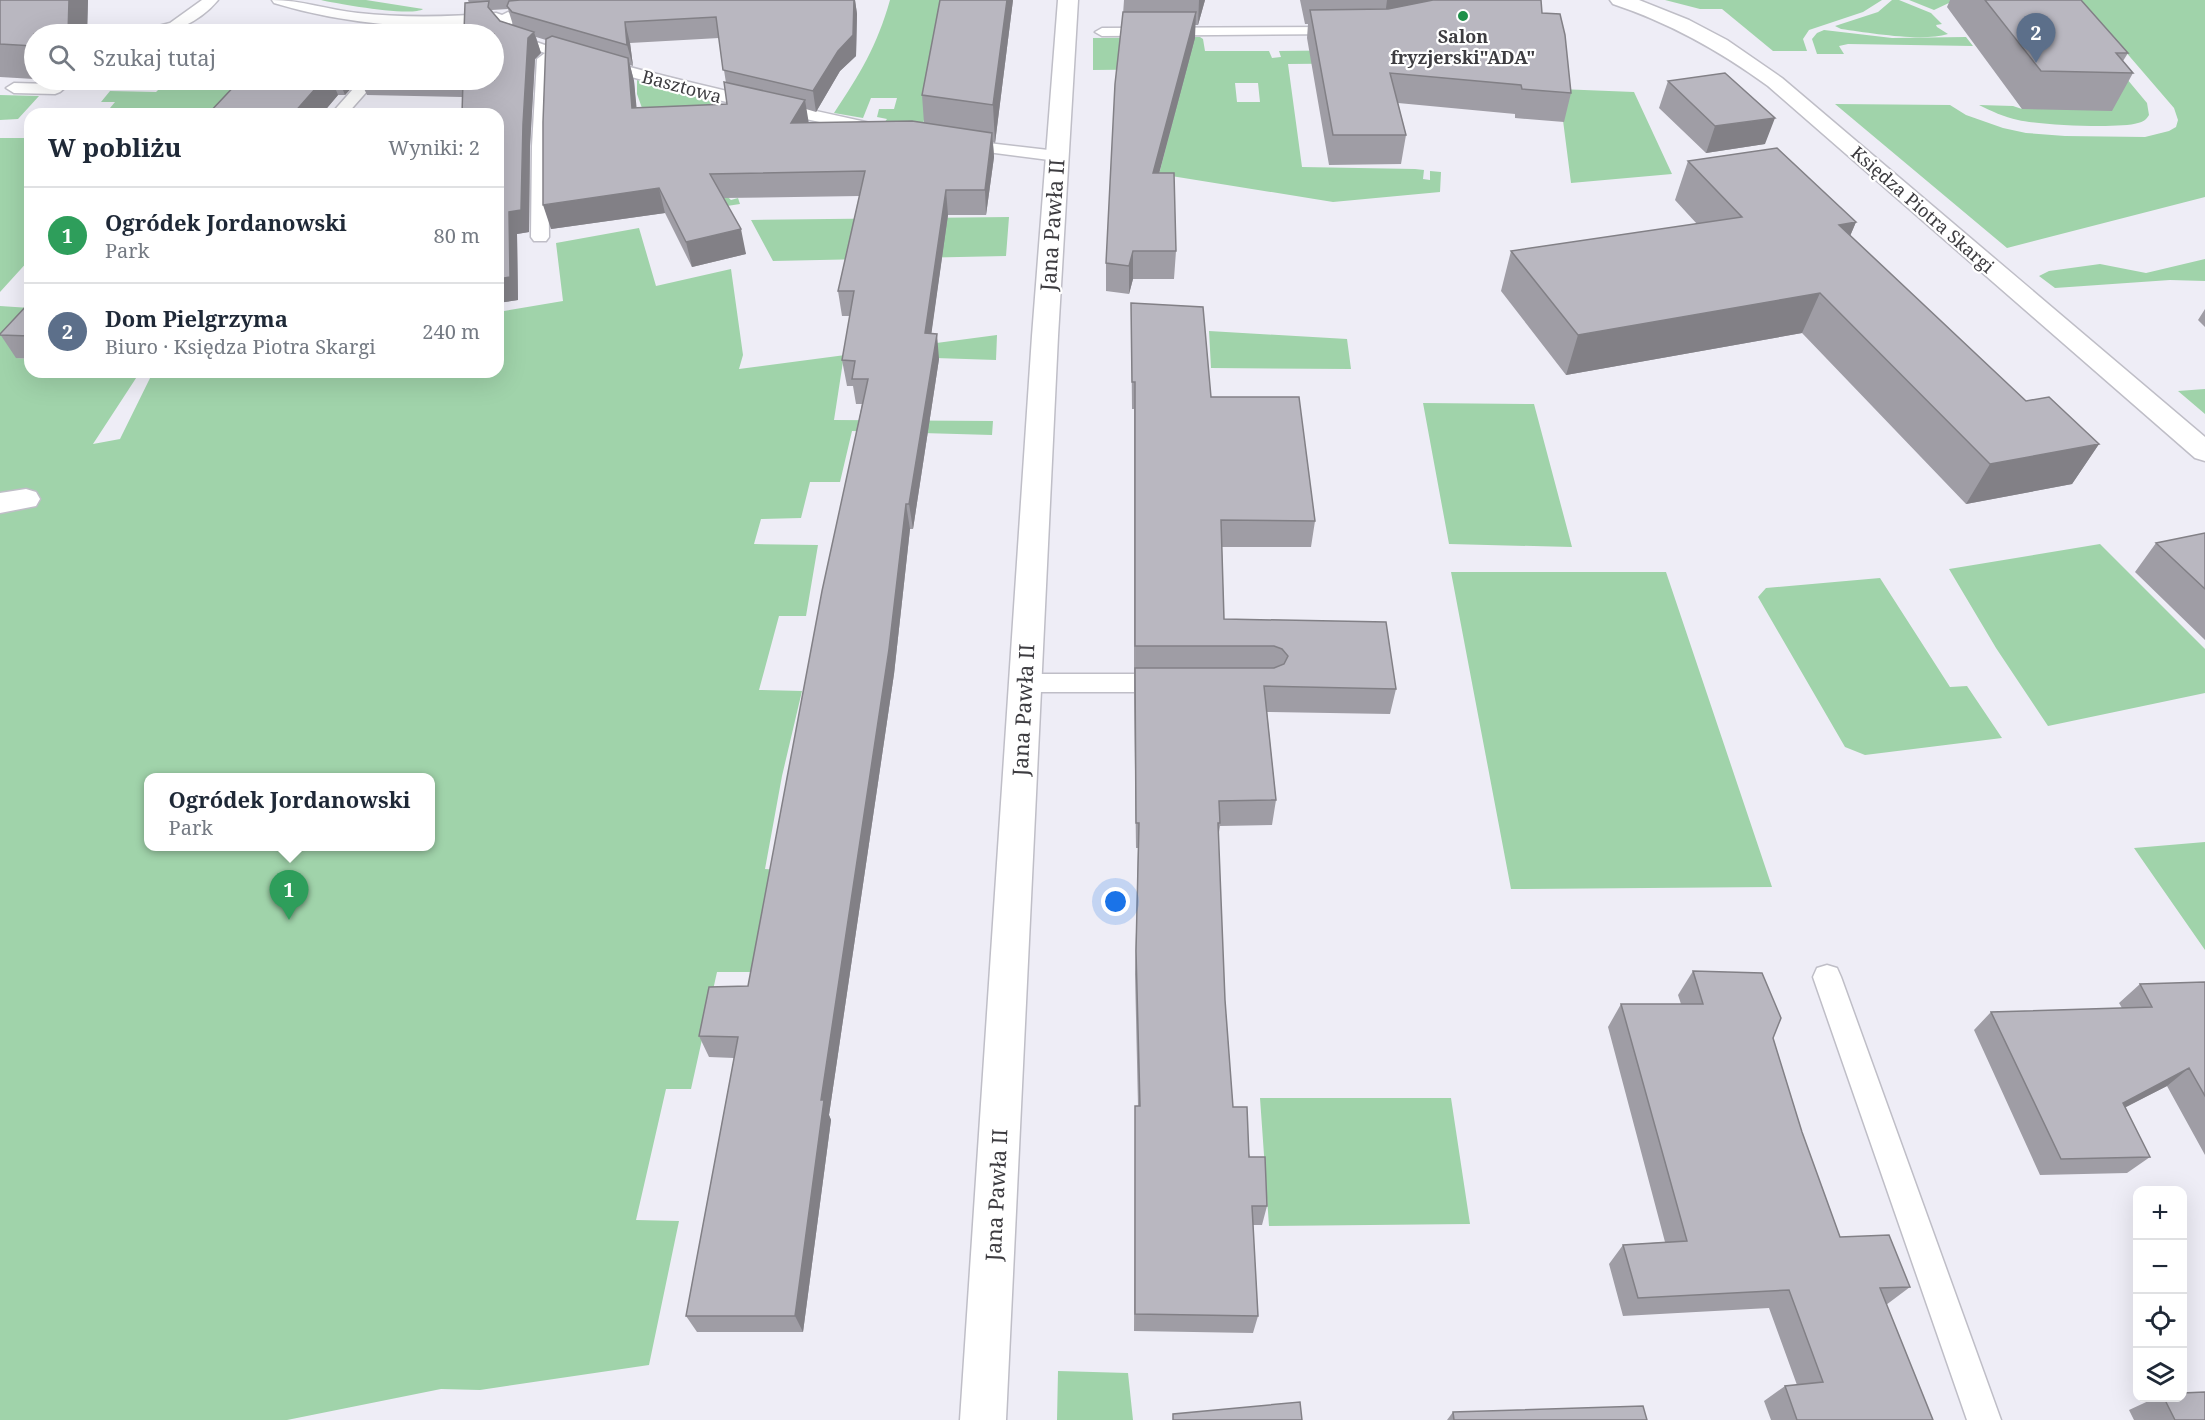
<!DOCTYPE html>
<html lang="pl">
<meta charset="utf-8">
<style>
body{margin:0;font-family:"Noto Serif",serif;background:#f6f6f7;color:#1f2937}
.controls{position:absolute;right:18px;bottom:18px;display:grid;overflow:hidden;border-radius:12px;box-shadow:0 6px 24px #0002}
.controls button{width:54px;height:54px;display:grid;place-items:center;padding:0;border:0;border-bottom:2px solid #e0e1e3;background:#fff;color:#1f2937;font:30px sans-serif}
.you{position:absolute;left:1116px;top:902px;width:21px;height:21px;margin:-15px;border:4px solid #fff;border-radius:50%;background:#1a73e8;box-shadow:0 0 0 9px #1a73e833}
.badge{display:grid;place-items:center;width:39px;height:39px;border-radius:50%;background:#1e9049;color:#fff;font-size:20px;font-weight:700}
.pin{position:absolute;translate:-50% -50px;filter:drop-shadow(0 2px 3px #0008)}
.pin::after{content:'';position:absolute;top:32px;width:21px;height:18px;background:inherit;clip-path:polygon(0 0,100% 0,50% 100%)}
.popup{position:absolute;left:144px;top:773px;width:291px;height:78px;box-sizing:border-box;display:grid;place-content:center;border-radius:12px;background:#fff;filter:drop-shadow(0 2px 4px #0005);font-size:20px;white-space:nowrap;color:#747a83}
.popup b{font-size:22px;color:#1f2937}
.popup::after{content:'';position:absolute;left:50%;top:100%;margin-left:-12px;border:12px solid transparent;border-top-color:#fff}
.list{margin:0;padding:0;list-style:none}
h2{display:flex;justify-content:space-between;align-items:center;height:78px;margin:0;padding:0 24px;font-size:26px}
h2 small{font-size:20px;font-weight:400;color:#747a83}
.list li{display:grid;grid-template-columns:39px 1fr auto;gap:18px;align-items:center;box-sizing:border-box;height:96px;padding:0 24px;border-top:2px solid #e0e1e3}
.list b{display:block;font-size:22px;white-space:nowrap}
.list p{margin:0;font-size:20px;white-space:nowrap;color:#747a83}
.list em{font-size:20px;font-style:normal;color:#747a83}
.icon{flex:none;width:33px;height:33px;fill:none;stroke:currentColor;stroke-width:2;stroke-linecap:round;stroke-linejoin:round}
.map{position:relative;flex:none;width:2205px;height:1420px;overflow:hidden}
.search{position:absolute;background:#fff;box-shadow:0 6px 24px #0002;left:24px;top:24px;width:480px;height:66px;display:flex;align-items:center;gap:15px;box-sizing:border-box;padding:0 21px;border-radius:33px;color:#747a83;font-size:22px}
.panel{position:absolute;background:#fff;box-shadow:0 6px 24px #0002;left:24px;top:108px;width:480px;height:270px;border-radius:18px}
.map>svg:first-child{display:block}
.green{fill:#a0d3aa;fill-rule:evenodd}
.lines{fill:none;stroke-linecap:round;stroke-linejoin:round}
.service-casing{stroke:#bfbec7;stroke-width:3}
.minor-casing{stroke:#bfbec7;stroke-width:3}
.service{fill:#fff;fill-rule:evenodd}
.minor{fill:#fff;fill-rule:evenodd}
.wall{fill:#9f9da5;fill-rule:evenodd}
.shaded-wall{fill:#828086}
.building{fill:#b9b7c0;stroke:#828086;stroke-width:1.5}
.poi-dot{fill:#1e9049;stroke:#fff;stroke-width:2}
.labels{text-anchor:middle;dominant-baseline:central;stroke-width:4.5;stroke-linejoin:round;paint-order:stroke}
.far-poi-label{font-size:18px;font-weight:bold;fill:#3d3c40;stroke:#fff}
.far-street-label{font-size:18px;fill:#3d3c40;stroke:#fff}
.street-label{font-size:21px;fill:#3d3c40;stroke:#fff}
</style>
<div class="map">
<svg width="2205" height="1420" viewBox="0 0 2205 1420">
<rect width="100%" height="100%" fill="#eeedf6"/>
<!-- green -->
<path class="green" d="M321,0H366L423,9C412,17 338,4 321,0Z
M890,0H945L922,131L884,123L887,119L877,117L879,109H894L897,98H871L863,118L834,113C860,74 877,46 890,0Z
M1665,0H1882L1863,12L1809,30L1803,39L1807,51H1773L1722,9H1700Z
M1892,0H1899L1931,13L1942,24L1936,25L1937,27L1948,34C1922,42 1870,33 1841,29L1835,26L1878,12Z
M1909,0H2061L2147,103L2149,115C2146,120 2143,122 2138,123C2118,129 2040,125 2018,120C2004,117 1991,111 1979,105L2013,106L2022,109L1951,2L1934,10Z
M2081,0H2205V197L2007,248L1835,104L1950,105L1966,115L2003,128L2026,133L2065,136L2145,137L2169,131L2176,127L2178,120L2174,108Z
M1824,30L1892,38L1966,37L1973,46L1848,44L1839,46L1844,54H1817L1812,39L1817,33Z
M1200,37L1203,39L1205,51H1269L1272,58L1281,57L1279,51L1368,50L1398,63L1288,64L1302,167L1415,169L1424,170L1423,179L1430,180V171L1441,172L1440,192L1333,202L1159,174L1186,69L1093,70V38ZM1235,83H1258L1260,102H1237Z
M168,80H241L269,114H105L115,102H101L110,91L156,92Z
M637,80L714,102L683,156L731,200L738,198L740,204L727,206L647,122L637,94Z
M1559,89L1634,92L1672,174L1571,183Z
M0,95L39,96L18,119L0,120Z
M0,138H30V259L0,292Z
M1009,217L1006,256L773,261L751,220Z
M639,228L656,286L731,269L743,355L739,369L997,335L996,360L844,355L834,420L993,421L992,435L852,431L840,482H810L801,518L761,519L754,544L818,545L806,616H779L759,690L802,691L782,776L765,869L782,870L763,972H717L691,1089H666L636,1220L679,1221L649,1365L480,1390L441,1389L287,1420H0V306L30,308L17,358L30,359V372H140L93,444L120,439L153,372H498V312L563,301L556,243ZM148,778H430V846H148Z
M2205,259V281L2170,280L2055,288L2039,276L2049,271L2100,264L2146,273Z
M1209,331L1347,339L1351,369L1211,368Z
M2205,389V414L2178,391Z
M1423,403L1534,404L1572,547L1449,544Z
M2100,544L2205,649V693L2048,726L1996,648L1949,569Z
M1451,572H1666L1772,887L1511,889Z
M1880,578L1950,687L1967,686L2002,738L1865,755L1845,747L1758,597L1766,588Z
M2205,842V950L2134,848Z
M1260,1098H1451L1470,1224L1269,1226Z
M1058,1371L1128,1373L1133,1420H1057Z"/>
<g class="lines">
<!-- service casing -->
<g class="service-casing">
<path id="service" d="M202,0H218C198,24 167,37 137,34L139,31L170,23Z
M272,0C301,0 329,10 358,13C404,18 450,17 496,13L502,15L508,12L515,16L511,27C525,44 577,53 600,59C691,84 783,104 875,124L883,129L875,134L704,97L559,57L551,61L548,146L549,237L546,241H534L531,237L532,146L537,59L545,53L507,40L497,27L499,20C431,34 340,23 274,3Z
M1340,27L1345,28L1347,31L1345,34L1102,36L1095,32L1102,28Z
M57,80H74L60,92L55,94L14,93L6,88L14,83L51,84Z
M361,80H377L347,114H331Z
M962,140L1057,151L1065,156L1057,161L956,148L954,145Z
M1025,674H1166L1174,677L1178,683L1174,689L1166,692H1025L1017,689L1013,683L1017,677Z
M1827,965L1837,968L1841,977L2001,1420H1967L1813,977L1817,968Z"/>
</g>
<!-- minor casing -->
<g class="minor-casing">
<path id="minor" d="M1058,0H1078L1058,336L1006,1420H960L1032,336Z
M1610,0H1639L1689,20L1727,40L1782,78L2205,437V461L2195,458L1768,86C1720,51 1670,23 1613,4Z
M26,489L36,492L40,499L36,506L0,513V493Z"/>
</g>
<!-- service -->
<use href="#service" class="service"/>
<!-- minor -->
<use href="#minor" class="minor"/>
</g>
<!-- wall -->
<path class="wall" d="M0,0H88L87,34H34V79L0,77Z
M468,0H855L857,14L856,56L840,71L816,112L806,109L808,123H924L922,95L1013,0L995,143L993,142L994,157L986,215H948L931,334L939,359L913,529H910L894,674L829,1115L831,1120L803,1332H697L686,1316L734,1058L709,1057L699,1036L748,986L862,404H856L853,386H847L842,360L850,316H842L838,291L860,196L723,198L746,254L692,267L665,213L551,229L546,40L536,37L541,53L535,59L530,146L529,232L517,234L518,300L498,303V114L462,97L367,95L360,80H494L464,32L469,3ZM508,9L513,25L500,21L493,13L492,10ZM719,38L726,83L727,104L636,108L634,81L630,65L633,66L630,43Z
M1124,0H1205L1198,25H1195V38L1159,173L1176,251L1174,279H1133L1129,294L1106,291V263Z
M1300,0H1430L1542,13L1571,93L1564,122L1515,118V114L1398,103L1406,135L1401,164L1329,165L1307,38L1308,24H1305Z
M1950,0H2081L2128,53L2123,61L2133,73L2112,111L2022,109L1947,7Z
M240,80H359L345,95H338L322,114H208Z
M1668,81L1765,144L1706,153L1659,108Z
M1688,161L1856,222L1850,236L2026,401L2099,444L2072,484L1966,504L1802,333L1566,375L1501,291L1511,251L1697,224L1675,200Z
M30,302V359L16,358L0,334Z
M1131,303L1315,521L1311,547H1222L1224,619L1396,689L1390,714L1267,712L1276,800L1272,825L1220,826L1218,838L1225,1000L1233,1107L1267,1206L1262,1225H1253L1258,1316L1253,1333L1134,1331L1135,1127V1106H1138L1135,974L1138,848H1136L1134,694V409H1132Z
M2205,309V327L2198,320Z
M2205,533V640L2135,572L2156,543Z
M1693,971L1773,1038L1802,1132L1840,1237L1910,1287L1886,1305L1933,1420H1771L1764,1401L1785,1386L1797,1385L1769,1308L1623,1316L1609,1264L1623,1245L1665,1242L1608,1027L1621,1004H1681L1678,995Z
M2205,982V1155L2167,1086L2125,1107L2150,1157L2127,1173L2040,1175L1974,1030L1991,1012L2122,1008L2119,1003L2140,984Z
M2155,1398H2182L2205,1420H2134L2129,1410Z
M1453,1412L1647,1420H1447Z"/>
<!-- shaded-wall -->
<path class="shaded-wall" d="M69,0H88L87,34H68Z
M854,0H855L857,14L856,56L840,71L816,112L813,91Z
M1007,0H1013L995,143L993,105Z
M1199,0H1205L1198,25Z
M1387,0H1430L1427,13L1384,24Z
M1196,12L1195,38L1152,200L1153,173Z
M625,22L630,43L633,66L627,45Z
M534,32L541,53L535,59L530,146L529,232L517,234L518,300L498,303V279L509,212L523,124L528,38Z
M628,58L634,81L639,132L632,108Z
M323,80H332L338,95L322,114H293Z
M339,80H359L345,95Z
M805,100L809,124L791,123Z
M1775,118L1765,144L1706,153L1715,126Z
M992,133L994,157L986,215L985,190Z
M659,188L665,213L551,229L543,205Z
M946,190L948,215L928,358L925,333Z
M1856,222L1839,262V225Z
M741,229L746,254L692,267L686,242Z
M1133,251V279L1129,294V266Z
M1820,293L1802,333L1566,375L1578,335Z
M937,334L939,359L913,529L909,504Z
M2099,444L2072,484L1966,504L1990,464Z
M906,504L910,529L894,674L829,1115L831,1120L803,1332L795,1316L821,1100Z
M2189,1068L2167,1086L2101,1120L2123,1103Z"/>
<!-- building -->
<path class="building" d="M0,0H69L68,34H34V46L0,44Z
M520,0H854L853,35L838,51L813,91L723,70L716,17L625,22L627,45L512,12L507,6L509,1Z
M940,0H1007L993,105L922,95Z
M1433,0H1541L1542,13L1560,14L1565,35L1571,93L1522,89L1521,85L1390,73L1406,135H1333L1310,10L1388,9Z
M1985,0H2081L2128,53H2116L2133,73L2041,71Z
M489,1L488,7L500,21L534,32L528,38L523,124L521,210L509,212L510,277L498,279V114H462L463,80H494V34H283L292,25L464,32L465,3Z
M1123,12H1196L1153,173H1174L1176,251H1133L1129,266L1106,263L1115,84Z
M552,36L628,58L632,108L727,104L724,82L805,100L791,123L912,121L992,133L985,190H946L925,333L937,334L909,504H906L889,649L821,1100H824L795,1316H686L738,1037L699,1036L709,987L748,986L822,591L868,379H852L855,361L842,360L854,291H838L865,171L710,174L741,229L686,242L659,188L543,205V122L546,39Z
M1725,73L1775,118L1715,126L1668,81Z
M240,80H323L293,114H208Z
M1777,148L1856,222L1839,225L2026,401L2049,397L2099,444L1990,464L1820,293L1578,335L1511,251L1742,217L1688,161Z
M30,302V336L0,335V334Z
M1131,303L1203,307L1211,397H1299L1315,521L1221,520L1224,619L1386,622L1396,689L1264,686L1276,800L1219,801L1220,823H1218L1225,1000L1233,1107H1247L1249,1157H1265L1267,1206H1252L1258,1316L1135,1314V1106H1140L1136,951L1139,823H1136L1135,668H1274L1284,664L1288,656L1282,649L1274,646H1135V382H1132Z
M2205,533V589L2156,543Z
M1693,971L1762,973L1781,1018L1773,1038L1802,1132L1840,1237L1889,1235L1910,1287L1880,1288L1933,1420H1797L1785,1386L1823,1382L1789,1290L1638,1298L1623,1245L1687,1241L1621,1004H1703Z
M2205,982V1096L2189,1068L2123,1103L2150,1157L2061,1159L1991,1012L2152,1007L2140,984Z
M2205,1392V1420H2175L2164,1398H2182V1393Z
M1300,1402L1302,1420H1173V1414Z
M1643,1406L1647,1420H1454L1453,1412Z"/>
<!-- markers -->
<circle class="poi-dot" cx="1463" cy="16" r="6"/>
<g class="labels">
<!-- far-poi labels -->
<g class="far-poi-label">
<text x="1463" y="36">Salon<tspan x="1463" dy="21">fryzjerski"ADA"</tspan></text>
</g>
<!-- far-street labels -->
<g class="far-street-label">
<text transform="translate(682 86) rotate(15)">Basztowa</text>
<text transform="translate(1923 209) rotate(41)">Księdza Piotra Skargi</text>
</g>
<!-- street labels -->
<g class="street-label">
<text transform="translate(1052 225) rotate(-86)">Jana Pawła II</text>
<text transform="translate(1023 710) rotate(-87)">Jana Pawła II</text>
<text transform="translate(996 1195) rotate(-87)">Jana Pawła II</text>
</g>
</g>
</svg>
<div class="controls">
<button>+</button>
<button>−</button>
<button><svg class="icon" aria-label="locate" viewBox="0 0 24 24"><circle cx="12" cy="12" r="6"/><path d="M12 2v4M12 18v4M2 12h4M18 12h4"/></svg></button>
<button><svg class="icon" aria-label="layers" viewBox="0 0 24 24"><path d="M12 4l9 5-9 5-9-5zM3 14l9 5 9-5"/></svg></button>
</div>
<div class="you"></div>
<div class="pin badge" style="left:289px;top:920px;background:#2e9e5b">1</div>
<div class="popup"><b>Ogródek Jordanowski</b>Park</div>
<div class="pin badge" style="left:2036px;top:63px;background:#5c6f8a">2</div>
<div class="search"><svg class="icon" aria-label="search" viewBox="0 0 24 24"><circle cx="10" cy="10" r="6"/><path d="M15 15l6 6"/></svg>Szukaj tutaj</div>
<section class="panel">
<h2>W pobliżu<small>Wyniki: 2</small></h2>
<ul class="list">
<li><span class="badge" style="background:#2e9e5b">1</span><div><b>Ogródek Jordanowski</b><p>Park</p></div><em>80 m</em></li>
<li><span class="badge" style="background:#5c6f8a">2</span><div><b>Dom Pielgrzyma</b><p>Biuro · Księdza Piotra Skargi</p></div><em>240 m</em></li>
</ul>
</section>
</div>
